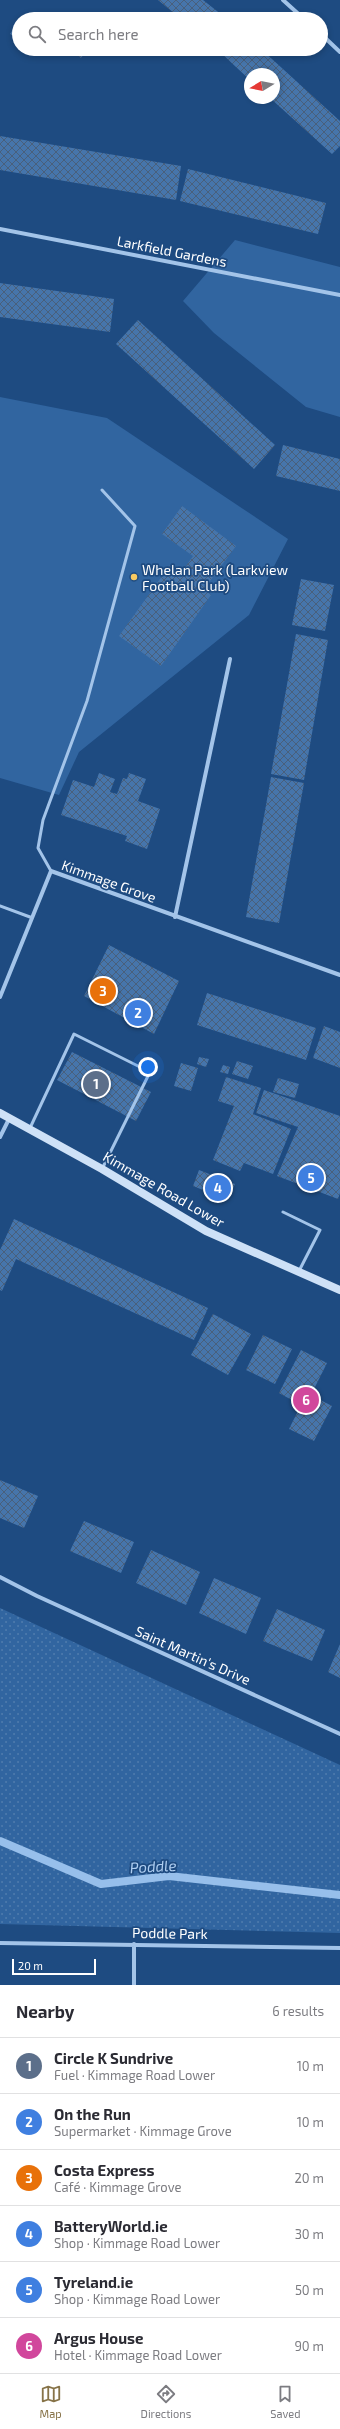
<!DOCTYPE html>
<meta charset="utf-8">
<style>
body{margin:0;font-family:"Exo 2",sans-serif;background:#f7f7f7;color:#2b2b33}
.compass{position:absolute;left:244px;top:68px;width:36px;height:36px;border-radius:50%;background:#fff;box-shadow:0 2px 6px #0003;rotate:260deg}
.scale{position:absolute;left:12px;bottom:10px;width:84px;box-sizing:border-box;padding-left:4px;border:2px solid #fff;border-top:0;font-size:11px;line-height:14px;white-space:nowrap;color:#fff;-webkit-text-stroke:3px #1e4b81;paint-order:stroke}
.you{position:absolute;left:148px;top:1067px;width:14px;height:14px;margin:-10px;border:3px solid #fff;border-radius:50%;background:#1a73e8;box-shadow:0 0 0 6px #1a73e833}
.badge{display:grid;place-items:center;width:26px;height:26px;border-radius:50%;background:#877348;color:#fff;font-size:13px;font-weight:700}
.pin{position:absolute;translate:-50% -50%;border:2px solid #fff;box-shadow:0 1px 4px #0006}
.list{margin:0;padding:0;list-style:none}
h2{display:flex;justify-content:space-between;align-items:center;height:52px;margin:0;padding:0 16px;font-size:17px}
h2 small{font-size:13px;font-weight:400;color:#7c7c81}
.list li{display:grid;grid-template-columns:26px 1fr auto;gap:12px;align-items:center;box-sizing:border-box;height:56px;padding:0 16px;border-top:1px solid #e1e1e2}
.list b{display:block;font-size:15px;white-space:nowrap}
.list p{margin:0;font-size:13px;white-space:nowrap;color:#7c7c81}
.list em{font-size:13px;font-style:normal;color:#7c7c81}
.icon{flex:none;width:22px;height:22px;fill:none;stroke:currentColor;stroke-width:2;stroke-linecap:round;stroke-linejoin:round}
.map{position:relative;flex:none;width:340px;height:1985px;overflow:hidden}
.search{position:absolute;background:#fff;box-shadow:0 2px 6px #0003;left:12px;right:12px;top:12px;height:44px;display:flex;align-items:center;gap:10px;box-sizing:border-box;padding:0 14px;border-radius:22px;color:#7c7c81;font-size:15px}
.sheet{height:388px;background:#fff}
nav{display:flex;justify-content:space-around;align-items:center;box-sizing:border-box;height:56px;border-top:1px solid #e1e1e2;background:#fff;font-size:11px;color:#7c7c81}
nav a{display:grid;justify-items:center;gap:2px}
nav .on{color:#877348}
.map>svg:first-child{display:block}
.grass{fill:#3165a0}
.park{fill:url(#park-dots)}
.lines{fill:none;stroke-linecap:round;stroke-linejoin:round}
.stream{stroke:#97bfeb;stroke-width:8}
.building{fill:url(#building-cross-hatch)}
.service{stroke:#a3c4e9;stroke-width:3}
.minor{stroke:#a3c4e9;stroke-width:4}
.secondary{stroke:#cee1f7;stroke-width:8}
.poi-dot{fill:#f8ca62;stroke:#1e4b81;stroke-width:1.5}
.labels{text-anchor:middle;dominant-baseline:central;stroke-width:3.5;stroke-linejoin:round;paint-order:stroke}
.street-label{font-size:14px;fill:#fff;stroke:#1e4b81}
.poi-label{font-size:14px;fill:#fff;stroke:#1e4b81;text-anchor:start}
.water-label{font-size:15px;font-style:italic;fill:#afcef1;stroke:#1e4b81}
</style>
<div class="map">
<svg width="340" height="1985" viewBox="0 0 340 1985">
<defs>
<pattern id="park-dots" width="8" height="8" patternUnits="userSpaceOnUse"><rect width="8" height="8" fill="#3165a0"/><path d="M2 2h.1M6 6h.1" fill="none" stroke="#507cae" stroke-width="1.8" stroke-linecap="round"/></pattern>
<pattern id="building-cross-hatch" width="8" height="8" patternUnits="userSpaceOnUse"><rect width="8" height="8" fill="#4675ab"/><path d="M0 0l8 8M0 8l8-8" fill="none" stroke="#49607c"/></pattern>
</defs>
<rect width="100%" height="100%" fill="#1e4b81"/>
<!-- grass -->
<path class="grass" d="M235,240L340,267V417L306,407L214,333L183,301Z
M0,397L107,418L288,539L249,615L79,752L59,795L0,778Z"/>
<!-- park -->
<path class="park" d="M0,1608L340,1765V1933L0,1924Z"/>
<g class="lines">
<!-- stream -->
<path class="stream" d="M0,1841L101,1884L169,1876L340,1895"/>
</g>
<!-- building -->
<path class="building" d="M158,0H203L227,19H181Z
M19,20V40L10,34Z
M73,49H88L81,58L72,50Z
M226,49H261L340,121V146L332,154L270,98H274V74H250V80L222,54Z
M0,136L181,166L176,200L0,170Z
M188,169L326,203L318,234L180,201Z
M0,283L114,299L110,332L0,317Z
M138,320L275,445L254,469L116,344Z
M283,445L340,459V491L276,476Z
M182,506L236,546L204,589L211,595L161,666L119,636L170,565L181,573L193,556L162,534Z
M301,579L334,585L325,631L292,625Z
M296,634L328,640L304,780L271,774Z
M99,773L115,779L110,792L117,794L123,778L127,779L129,773L146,779L138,801L160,809L147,849L125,841L127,836L61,815L73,780L94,787Z
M271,777L304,783L279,923L246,917Z
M109,945L179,981L154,1034L84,996Z
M207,993L316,1028L306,1060L197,1025Z
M324,1026L340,1032V1068L313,1058Z
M72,1052L151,1092L136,1121L57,1080Z
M199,1057L209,1059L206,1067L197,1064Z
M237,1061L253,1066L248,1079L232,1074Z
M181,1063L198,1068L191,1091L174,1086Z
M223,1065L230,1067L228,1074L220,1072Z
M226,1077L261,1088L253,1114L291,1129L273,1174L244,1163L240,1171L213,1160L234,1106L218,1101Z
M278,1078L299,1084L295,1098L273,1092Z
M264,1090L340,1116V1193L338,1199L277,1176L298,1127L256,1113Z
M199,1170L235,1184L228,1200L193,1186Z
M14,1219L208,1308L194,1340L16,1259L2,1291L0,1290V1250Z
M213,1314L251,1334L228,1375L191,1355Z
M263,1335L292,1349L275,1384L246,1370Z
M301,1350L327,1363L311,1395L332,1406L314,1441L289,1429L301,1405L279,1393Z
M0,1480L38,1496L24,1528L0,1518Z
M84,1521L134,1542L121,1573L70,1551Z
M151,1550L200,1572L186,1605L136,1583Z
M214,1578L261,1598L246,1634L199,1613Z
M277,1609L325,1630L312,1661L263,1641Z
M340,1644V1678L328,1672Z"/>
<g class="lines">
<!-- service -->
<path class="service" d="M51,871L38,848L43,820L87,701L135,526L102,490
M0,906L30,917
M30,1128L74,1034L150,1072L102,1169
M283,1212L320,1230L299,1271"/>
<!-- minor -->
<path class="minor" d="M283,0L304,19
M321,34L340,52
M0,229L340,295
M175,917L230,659
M0,997L51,871L340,975
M0,1137L9,1119
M0,1577L37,1596L340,1734
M0,1943L340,1948
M134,1985V1944"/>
<!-- secondary -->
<path class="secondary" d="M0,1113L102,1169L206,1231L340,1290"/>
</g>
<!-- markers -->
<circle class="poi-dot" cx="134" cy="577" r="4"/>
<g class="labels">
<!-- street labels -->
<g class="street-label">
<text transform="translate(172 251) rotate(11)">Larkfield Gardens</text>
<text transform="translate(109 881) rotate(20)">Kimmage Grove</text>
<text transform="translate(164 1189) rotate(30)">Kimmage Road Lower</text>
<text transform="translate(193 1655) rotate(24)">Saint Martin's Drive</text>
<text transform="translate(170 1933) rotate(1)">Poddle Park</text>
</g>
<!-- poi labels -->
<g class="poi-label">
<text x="142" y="569">Whelan Park (Larkview<tspan x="142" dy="16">Football Club)</tspan></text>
</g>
<!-- water labels -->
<g class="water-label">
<text transform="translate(153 1866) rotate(-3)">Poddle</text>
</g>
</g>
</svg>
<svg class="compass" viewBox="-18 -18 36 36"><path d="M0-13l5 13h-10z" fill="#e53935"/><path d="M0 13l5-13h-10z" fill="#7c7c81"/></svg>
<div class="scale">20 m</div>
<div class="you"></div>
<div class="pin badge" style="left:96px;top:1084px;background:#5c6f8a">1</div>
<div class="pin badge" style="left:138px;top:1013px;background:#3f7fe0">2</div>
<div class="pin badge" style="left:103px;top:991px;background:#e8710a">3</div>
<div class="pin badge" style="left:218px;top:1188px;background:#3f7fe0">4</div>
<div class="pin badge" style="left:311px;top:1178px;background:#3f7fe0">5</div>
<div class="pin badge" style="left:306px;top:1400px;background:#d1479c">6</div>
<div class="search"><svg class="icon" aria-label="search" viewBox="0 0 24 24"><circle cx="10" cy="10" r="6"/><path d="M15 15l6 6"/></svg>Search here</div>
</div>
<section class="sheet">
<h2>Nearby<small>6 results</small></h2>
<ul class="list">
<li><span class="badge" style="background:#5c6f8a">1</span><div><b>Circle K Sundrive</b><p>Fuel · Kimmage Road Lower</p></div><em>10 m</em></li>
<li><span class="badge" style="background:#3f7fe0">2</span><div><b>On the Run</b><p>Supermarket · Kimmage Grove</p></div><em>10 m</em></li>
<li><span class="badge" style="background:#e8710a">3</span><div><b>Costa Express</b><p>Café · Kimmage Grove</p></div><em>20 m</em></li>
<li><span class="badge" style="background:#3f7fe0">4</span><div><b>BatteryWorld.ie</b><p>Shop · Kimmage Road Lower</p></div><em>30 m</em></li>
<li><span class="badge" style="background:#3f7fe0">5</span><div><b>Tyreland.ie</b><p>Shop · Kimmage Road Lower</p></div><em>50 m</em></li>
<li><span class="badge" style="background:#d1479c">6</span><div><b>Argus House</b><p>Hotel · Kimmage Road Lower</p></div><em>90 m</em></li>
</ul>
</section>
<nav>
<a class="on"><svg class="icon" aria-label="map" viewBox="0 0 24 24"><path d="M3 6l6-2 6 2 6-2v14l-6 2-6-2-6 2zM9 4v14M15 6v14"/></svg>Map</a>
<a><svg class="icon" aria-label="directions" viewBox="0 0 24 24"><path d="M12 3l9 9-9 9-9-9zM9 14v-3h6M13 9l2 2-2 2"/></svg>Directions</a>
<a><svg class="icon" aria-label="saved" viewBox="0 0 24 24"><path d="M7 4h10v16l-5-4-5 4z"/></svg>Saved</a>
</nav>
